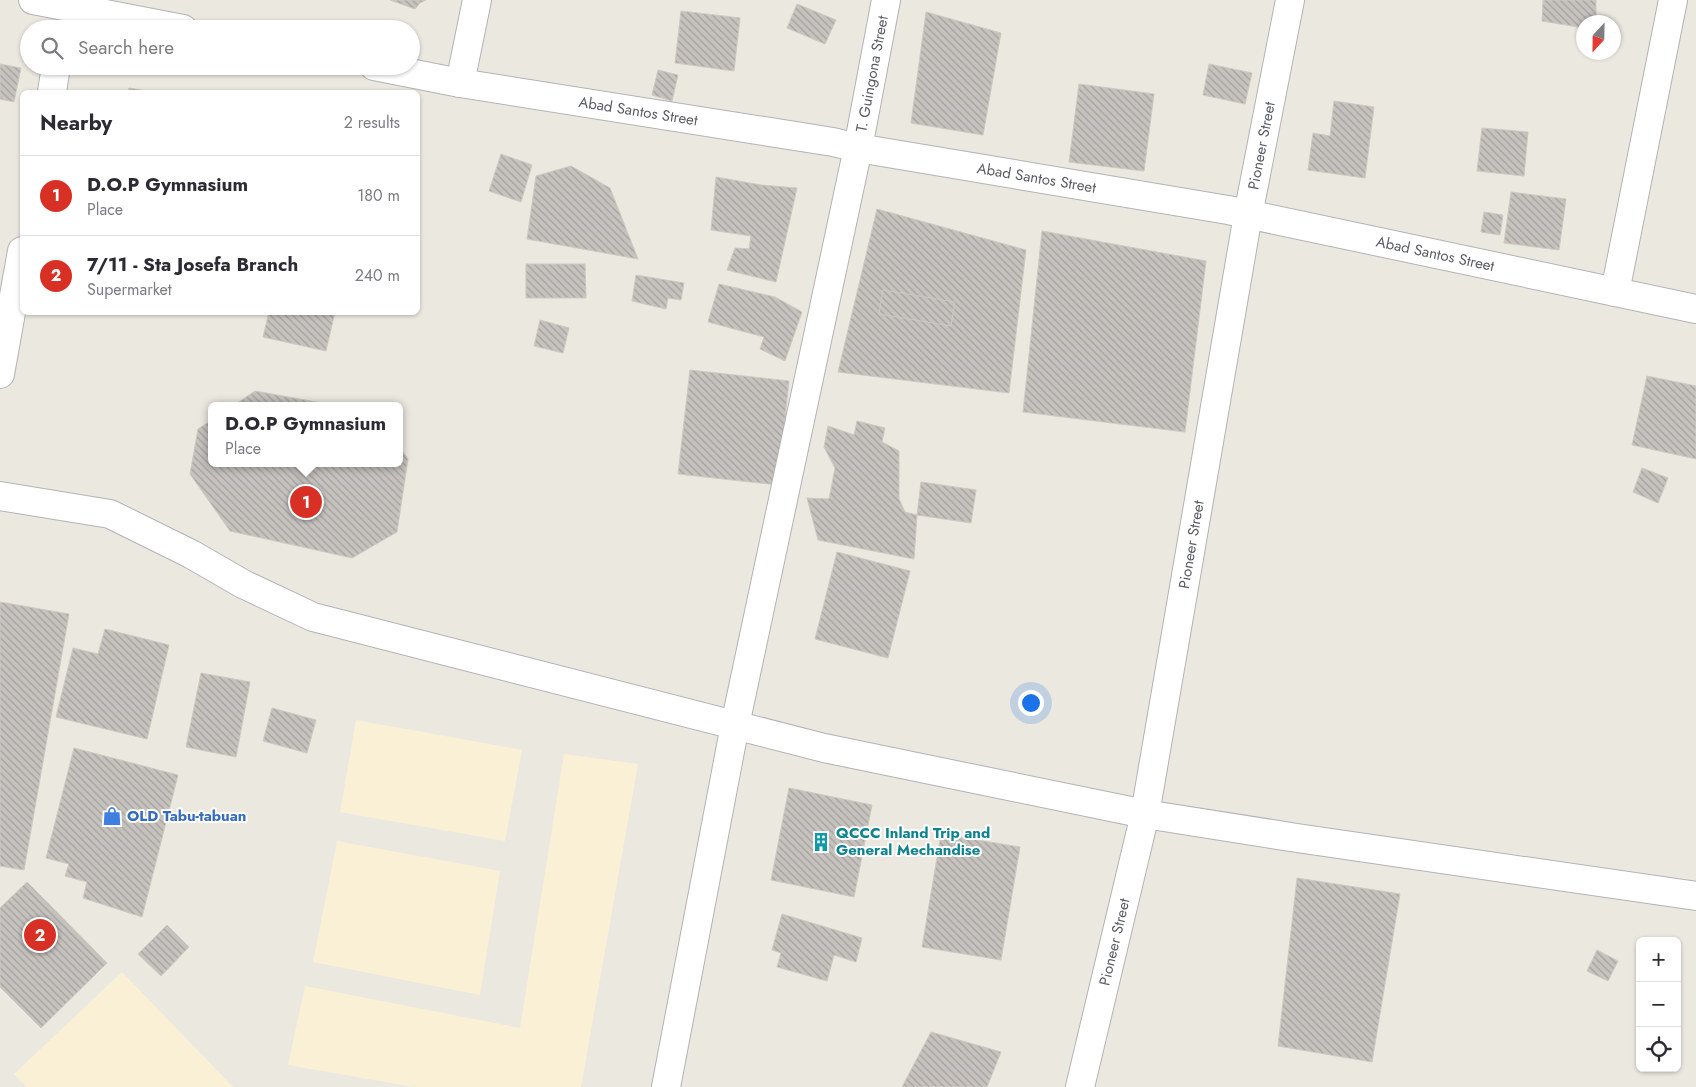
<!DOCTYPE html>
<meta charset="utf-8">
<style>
body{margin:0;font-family:Jost,sans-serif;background:#f2f2f3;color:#2b2b33}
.controls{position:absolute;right:15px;bottom:15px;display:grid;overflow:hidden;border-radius:8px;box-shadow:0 1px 4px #0004}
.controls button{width:45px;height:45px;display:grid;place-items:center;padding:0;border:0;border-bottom:1px solid #e1e1e2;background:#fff;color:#2b2b33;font:25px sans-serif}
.compass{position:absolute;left:1576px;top:15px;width:45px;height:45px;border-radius:50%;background:#fff;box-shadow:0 1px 4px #0004;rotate:202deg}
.you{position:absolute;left:1030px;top:702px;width:18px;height:18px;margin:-12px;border:4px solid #fff;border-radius:50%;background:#1a73e8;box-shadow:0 0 0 8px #1a73e833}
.badge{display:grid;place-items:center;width:32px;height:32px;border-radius:50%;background:#d93025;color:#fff;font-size:16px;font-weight:700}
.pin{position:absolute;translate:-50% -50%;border:2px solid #fff;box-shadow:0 1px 5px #0006}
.popup{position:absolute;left:208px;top:402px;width:195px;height:65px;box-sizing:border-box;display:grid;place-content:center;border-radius:8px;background:#fff;filter:drop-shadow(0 1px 4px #0005);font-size:16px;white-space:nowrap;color:#7c7c81}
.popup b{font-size:19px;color:#2b2b33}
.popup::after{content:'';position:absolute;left:50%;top:100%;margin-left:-10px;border:10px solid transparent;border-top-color:#fff}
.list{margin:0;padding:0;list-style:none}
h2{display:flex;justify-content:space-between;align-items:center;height:65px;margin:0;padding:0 20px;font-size:21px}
h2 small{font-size:16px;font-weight:400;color:#7c7c81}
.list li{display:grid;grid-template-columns:32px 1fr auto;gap:15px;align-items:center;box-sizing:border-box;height:80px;padding:0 20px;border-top:1px solid #e1e1e2}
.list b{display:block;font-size:19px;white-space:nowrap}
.list p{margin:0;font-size:16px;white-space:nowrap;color:#7c7c81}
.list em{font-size:16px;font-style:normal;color:#7c7c81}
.icon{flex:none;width:28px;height:28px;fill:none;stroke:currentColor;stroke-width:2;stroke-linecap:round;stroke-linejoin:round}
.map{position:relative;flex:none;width:1696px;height:1087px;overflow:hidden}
.search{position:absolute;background:#fff;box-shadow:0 1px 4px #0004;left:20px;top:20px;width:400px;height:55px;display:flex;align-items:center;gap:12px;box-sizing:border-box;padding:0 18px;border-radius:28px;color:#7c7c81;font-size:19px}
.panel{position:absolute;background:#fff;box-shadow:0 1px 4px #0004;left:20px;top:90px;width:400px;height:225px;border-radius:8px}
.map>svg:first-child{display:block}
.commercial{fill:#faf0d6}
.building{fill:url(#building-back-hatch);stroke:#cec9bf}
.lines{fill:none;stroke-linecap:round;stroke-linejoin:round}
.minor-casing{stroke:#b1b3b7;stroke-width:30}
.minor{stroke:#fff;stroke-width:28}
.labels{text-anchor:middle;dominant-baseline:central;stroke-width:4;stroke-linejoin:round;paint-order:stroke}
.street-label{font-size:15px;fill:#595c60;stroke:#fff}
.shop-label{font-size:15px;font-weight:bold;fill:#366cbe;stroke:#fff;text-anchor:start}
.culture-label{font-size:15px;font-weight:bold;fill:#0d838f;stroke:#fff;text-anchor:start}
</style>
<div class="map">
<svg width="1696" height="1087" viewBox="0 0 1696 1087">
<defs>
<pattern id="building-back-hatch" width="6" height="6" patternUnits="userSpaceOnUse" patternTransform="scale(1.25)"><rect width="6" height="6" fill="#c6c2be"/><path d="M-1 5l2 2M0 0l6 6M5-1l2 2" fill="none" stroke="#a4a19e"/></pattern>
</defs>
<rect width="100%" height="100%" fill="#ebe8e0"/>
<!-- commercial -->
<path class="commercial" d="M356,720L522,750L505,841L340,812Z
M564,754L638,764L581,1087H414L288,1065L305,986L520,1028Z
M337,841L500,871L480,995L313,962Z
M122,972L233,1087H27L14,1074Z"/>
<!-- building -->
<path class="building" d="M390,0H426L420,3L415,9Z
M1543,0H1596V22H1584V28L1542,21Z
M797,4L836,20L825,44L787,28Z
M681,11L740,18L734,71L675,63Z
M926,12L1001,33L983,135L911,123Z
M0,64L21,68L14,102L0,99Z
M1209,64L1252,73L1245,104L1203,95Z
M658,70L678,75L672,101L652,95Z
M1079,84L1154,94L1144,171L1069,162Z
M129,88L152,92H128Z
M1334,101L1374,107L1365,178L1308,170L1313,133L1330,136Z
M1482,128L1528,132L1524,176L1477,171Z
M501,154L532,165L521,202L489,191Z
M571,166L610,188L638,259L527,239L536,176Z
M716,177L761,185L797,188L776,282L727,270L735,248L749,249L751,236L711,230Z
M1511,192L1566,199L1559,250L1504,243Z
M877,209L1026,250L1009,393L838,372Z
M1484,212L1503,215L1500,235L1481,232Z
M1042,231L1206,261L1185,432L1023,412Z
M526,264H585L586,298H526Z
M636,275L684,283L681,300L668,298L666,309L632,301Z
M719,284L775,297L802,312L785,361L760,349L764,337L708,322Z
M883,290L955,302L951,326L879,314Z
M269,312H335L326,351L263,337Z
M540,320L569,328L563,353L534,346Z
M690,370L789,381L778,485L678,474Z
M1647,376L1696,386V459L1632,445Z
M255,391L338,406H233Z
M212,420V463H400V448L408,459L397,532L352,558L230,531L190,474L198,429Z
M857,421L885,428L882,442L899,451V499L905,512L917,515L914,559L818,540L807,498L829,499L835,468L824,447L828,426L854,435Z
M1642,468L1668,478L1658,503L1633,492Z
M921,482L976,490L971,523L917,515Z
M837,552L910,571L888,658L815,639Z
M0,602L69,614L24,870L0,866Z
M105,629L169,645L147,739L56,717L73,648L98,654Z
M201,673L250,682L236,757L186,747Z
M272,708L316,720L307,753L263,741Z
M74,748L178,775L142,917L83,898L87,882L65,876L69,864L46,858Z
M789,788L872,805L854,897L771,880Z
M941,834L1020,847L1001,960L922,947Z
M1297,878L1400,894L1372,1062L1278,1046Z
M27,882L107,963L41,1028L0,987V908Z
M782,914L862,938L856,962L834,955L827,981L777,967L781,953L772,950Z
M167,925L189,947L161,976L138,954Z
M1597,950L1618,961L1608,981L1587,971Z
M931,1032L1001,1052L987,1087H902Z"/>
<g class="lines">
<!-- minor casing -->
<g class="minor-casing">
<g id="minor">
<path d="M33,0L183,29"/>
<path id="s1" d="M374,66L460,83L833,142L858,148L1228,210L1696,309"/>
<path d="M460,83L477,0"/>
<path d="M52,92L56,66"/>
<path d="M1615,292L1673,0"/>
<path d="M0,374L22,251"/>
<path d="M0,496L110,514L191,554L243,584L313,617L824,748L1145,814L1297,838L1696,896"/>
<path id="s2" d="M666,1087L735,725L858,148L886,0"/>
<path id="s3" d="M1080,1087L1145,814L1248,215L1290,0"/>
</g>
</g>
<!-- minor -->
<use href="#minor" class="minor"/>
</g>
<!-- icons -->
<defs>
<g id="shop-bare" transform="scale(1.5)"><path d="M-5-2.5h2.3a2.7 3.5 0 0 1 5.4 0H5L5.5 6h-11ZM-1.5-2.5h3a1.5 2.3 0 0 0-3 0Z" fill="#3f7fe0" stroke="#fff" stroke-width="2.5" paint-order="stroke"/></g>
<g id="building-bare" transform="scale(1.5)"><path d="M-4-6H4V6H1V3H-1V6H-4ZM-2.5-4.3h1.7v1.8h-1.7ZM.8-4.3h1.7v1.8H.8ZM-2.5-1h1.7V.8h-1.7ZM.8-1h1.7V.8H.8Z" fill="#0f9aa8" stroke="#fff" stroke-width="2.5" paint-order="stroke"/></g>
</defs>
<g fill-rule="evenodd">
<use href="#shop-bare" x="112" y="816"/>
<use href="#building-bare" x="821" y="842"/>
</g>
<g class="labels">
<!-- street labels -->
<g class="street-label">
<text stroke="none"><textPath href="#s2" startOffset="1034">T. Guingona Street</textPath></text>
<text stroke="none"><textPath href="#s1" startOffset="268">Abad Santos Street</textPath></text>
<text stroke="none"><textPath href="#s3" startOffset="959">Pioneer Street</textPath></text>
<text stroke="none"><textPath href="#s1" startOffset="672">Abad Santos Street</textPath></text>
<text stroke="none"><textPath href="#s1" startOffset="1078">Abad Santos Street</textPath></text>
<text stroke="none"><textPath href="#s3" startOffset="554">Pioneer Street</textPath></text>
<text stroke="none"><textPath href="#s3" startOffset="149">Pioneer Street</textPath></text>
</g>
<!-- shop labels -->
<g class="shop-label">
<text x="127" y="816">OLD Tabu-tabuan</text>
</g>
<!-- culture labels -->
<g class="culture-label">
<text x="836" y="833">QCCC Inland Trip and<tspan x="836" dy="17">General Mechandise</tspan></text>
</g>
</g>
</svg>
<div class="controls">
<button>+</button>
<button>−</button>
<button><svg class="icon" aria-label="locate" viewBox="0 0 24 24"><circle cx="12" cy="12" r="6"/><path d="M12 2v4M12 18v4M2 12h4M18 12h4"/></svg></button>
</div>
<svg class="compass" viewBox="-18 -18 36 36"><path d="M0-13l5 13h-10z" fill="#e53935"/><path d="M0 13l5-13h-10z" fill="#7c7c81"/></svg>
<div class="you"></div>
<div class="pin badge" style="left:306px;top:502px">1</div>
<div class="popup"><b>D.O.P Gymnasium</b>Place</div>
<div class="pin badge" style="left:40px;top:935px">2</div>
<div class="search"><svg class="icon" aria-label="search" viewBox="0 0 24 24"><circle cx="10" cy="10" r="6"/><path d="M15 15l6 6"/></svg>Search here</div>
<section class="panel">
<h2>Nearby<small>2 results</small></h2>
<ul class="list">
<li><span class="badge">1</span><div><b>D.O.P Gymnasium</b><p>Place</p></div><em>180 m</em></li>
<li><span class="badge">2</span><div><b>7/11 - Sta Josefa Branch</b><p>Supermarket</p></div><em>240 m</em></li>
</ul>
</section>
</div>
